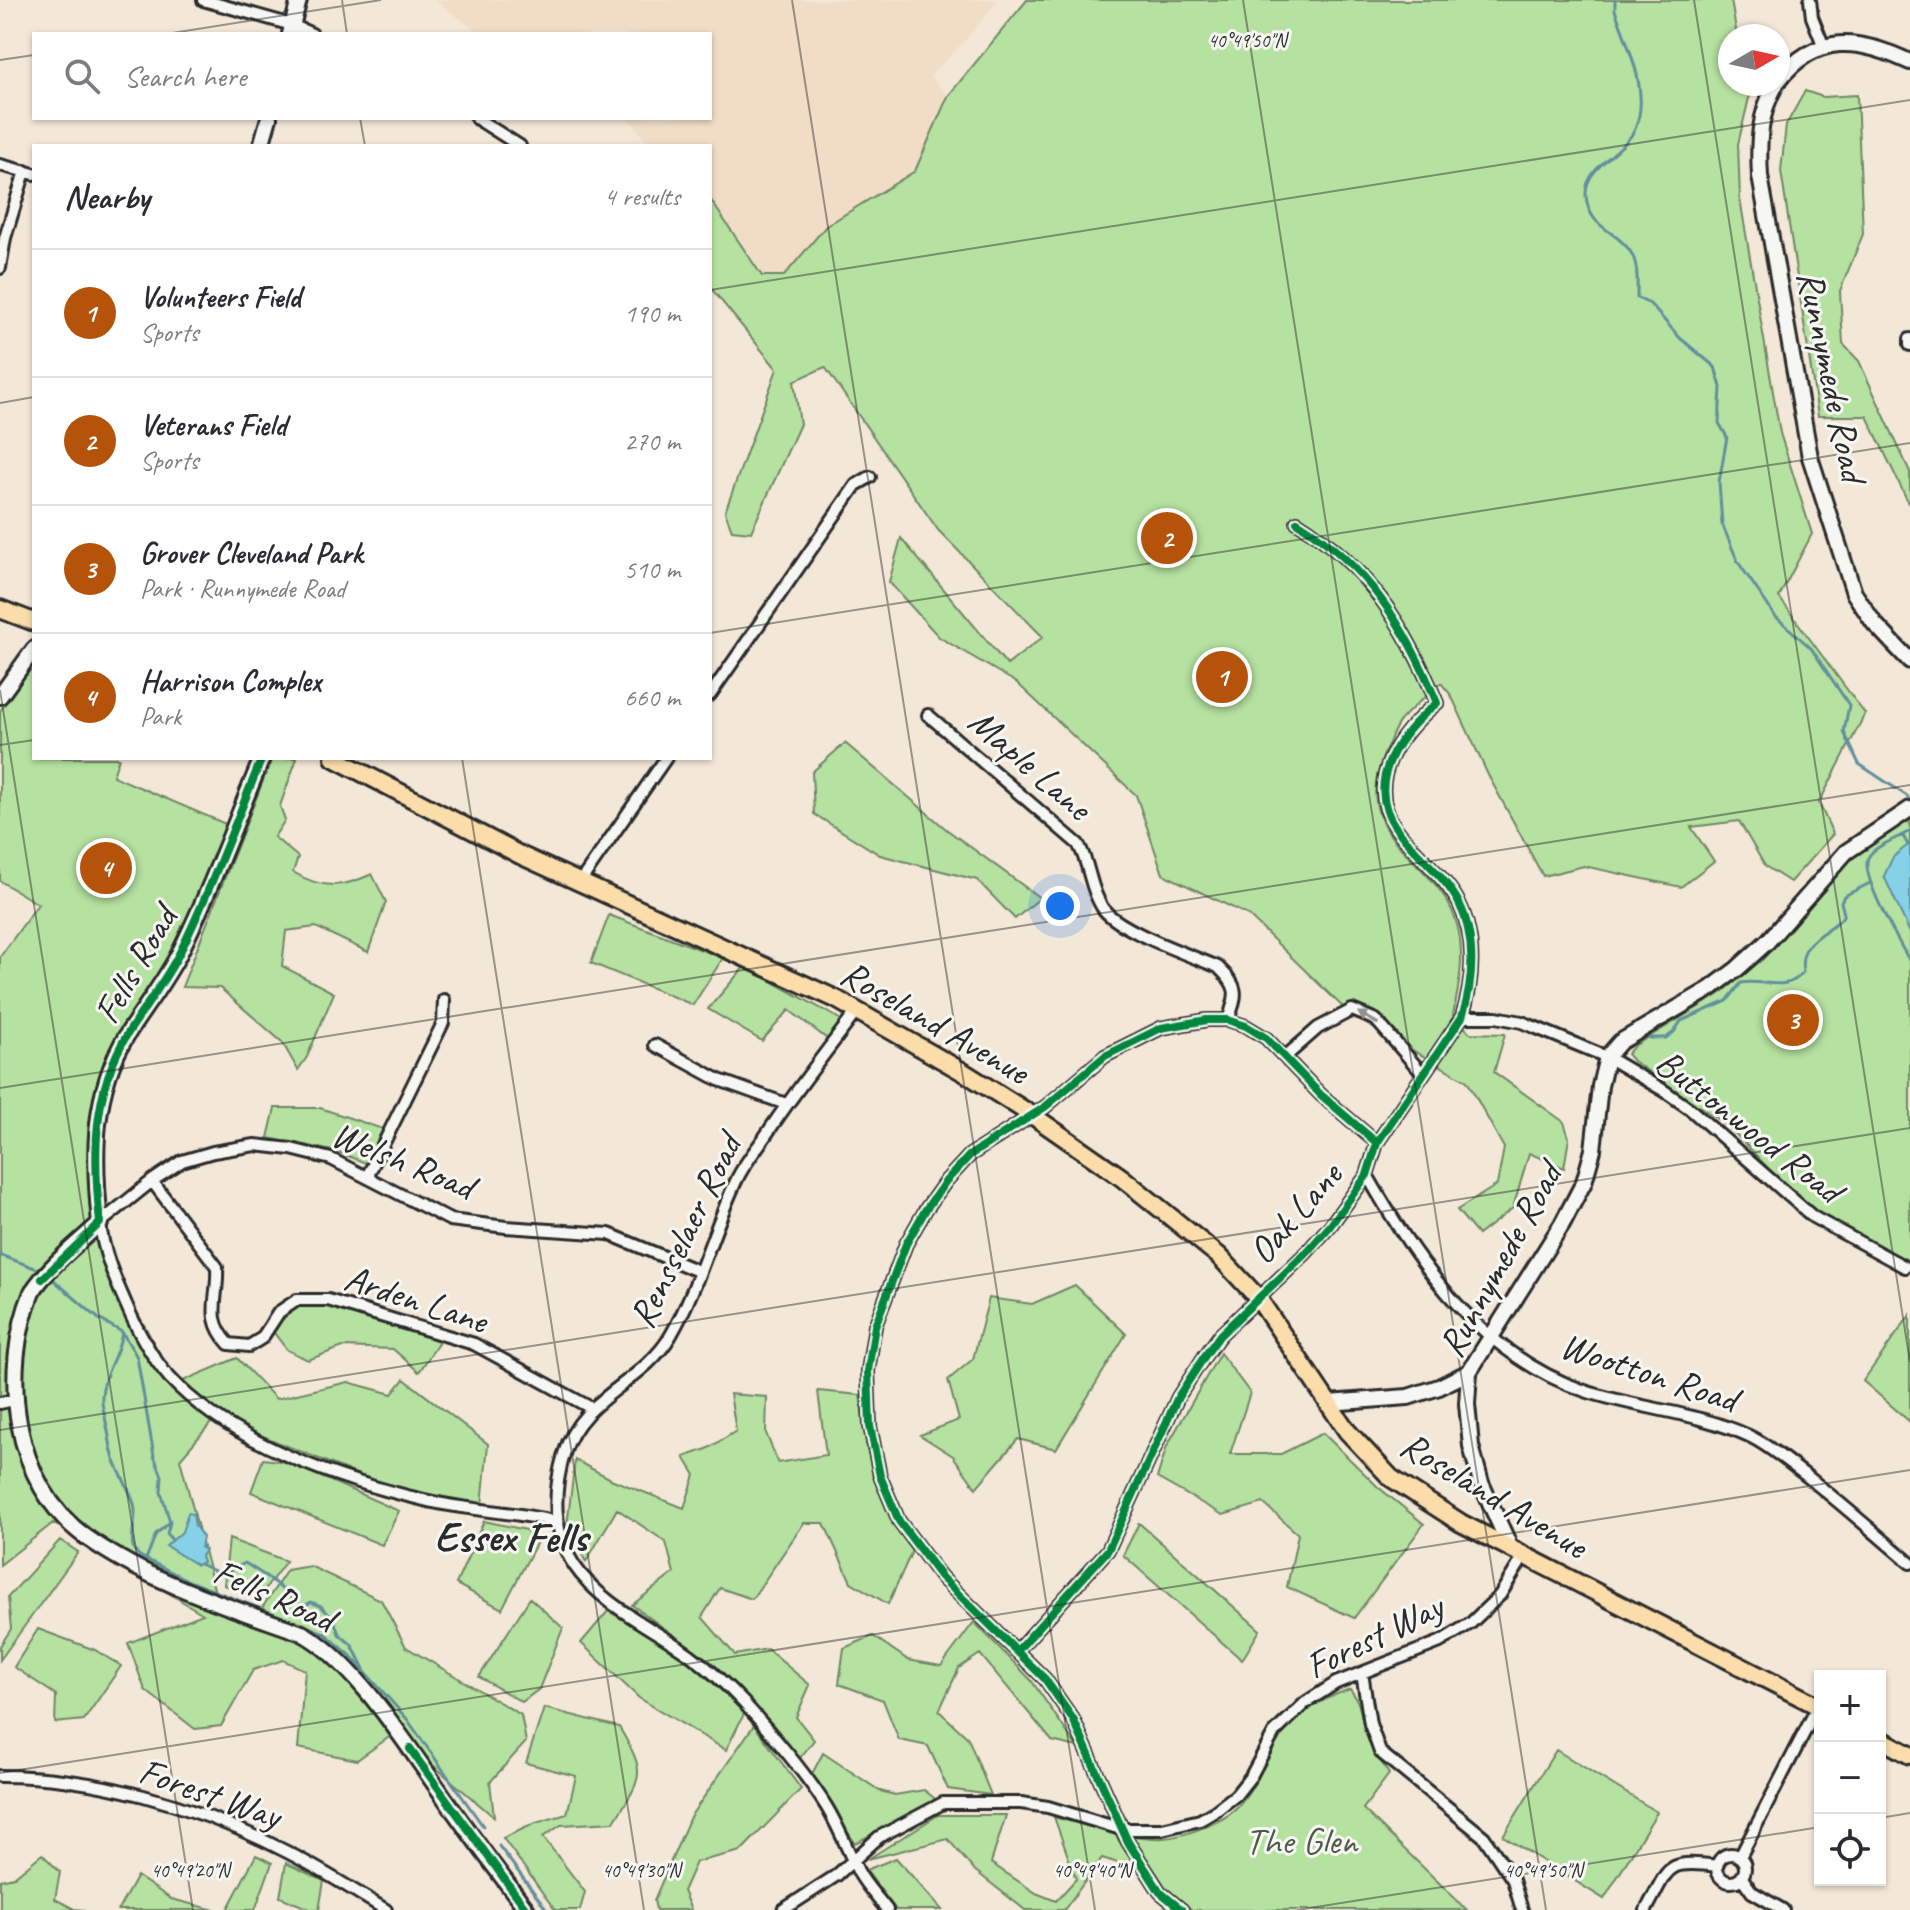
<!DOCTYPE html>
<meta charset="utf-8">
<style>
body{margin:0;font-family:Caveat,sans-serif;background:#f2f2f3;color:#2b2b33}
.controls{position:absolute;right:24px;bottom:24px;display:grid;overflow:hidden;border-radius:0px;box-shadow:0 2px 6px #0004}
.controls button{width:72px;height:72px;display:grid;place-items:center;padding:0;border:0;border-bottom:2px solid #e1e1e2;background:#fff;color:#2b2b33;font:40px sans-serif}
.compass{position:absolute;left:1718px;top:24px;width:72px;height:72px;border-radius:50%;background:#fff;box-shadow:0 2px 6px #0004;rotate:81deg}
.you{position:absolute;left:1060px;top:906px;width:28px;height:28px;margin:-20px;border:6px solid #fff;border-radius:50%;background:#1a73e8;box-shadow:0 0 0 12px #1a73e833}
.badge{display:grid;place-items:center;width:52px;height:52px;border-radius:50%;background:#b45309;color:#fff;font-size:26px;font-weight:700}
.pin{position:absolute;translate:-50% -50%;border:4px solid #fff;box-shadow:0 2px 8px #0006}
.list{margin:0;padding:0;list-style:none}
h2{display:flex;justify-content:space-between;align-items:center;height:104px;margin:0;padding:0 32px;font-size:34px}
h2 small{font-size:26px;font-weight:400;color:#7c7c81}
.list li{display:grid;grid-template-columns:52px 1fr auto;gap:24px;align-items:center;box-sizing:border-box;height:128px;padding:0 32px;border-top:2px solid #e1e1e2}
.list b{display:block;font-size:30px;white-space:nowrap}
.list p{margin:0;font-size:26px;white-space:nowrap;color:#7c7c81}
.list em{font-size:26px;font-style:normal;color:#7c7c81}
.icon{flex:none;width:44px;height:44px;fill:none;stroke:currentColor;stroke-width:2;stroke-linecap:round;stroke-linejoin:round}
.map{position:relative;flex:none;width:1910px;height:1910px;overflow:hidden}
.search{position:absolute;background:#fff;box-shadow:0 2px 6px #0004;left:32px;top:32px;width:680px;height:88px;display:flex;align-items:center;gap:20px;box-sizing:border-box;padding:0 28px;border-radius:0px;color:#7c7c81;font-size:30px}
.panel{position:absolute;background:#fff;box-shadow:0 2px 6px #0004;left:32px;top:144px;width:680px;height:616px;border-radius:0px}
.map>svg:first-child{display:block}
.built{fill:#f1ddc6}
.green{fill:#b5e2a0;stroke:#708666;stroke-width:2}
.water{fill:#87d1e8;stroke:#628f9c;stroke-width:2}
.lines{fill:none;stroke-linecap:round;stroke-linejoin:round}
.stream{stroke:#628f9c;stroke-width:3}
.street-casing{stroke:#2b2b2b;stroke-width:16}
.secondary-casing{stroke:#2b2b2b;stroke-width:20}
.primary-casing{stroke:#2b2b2b;stroke-width:22}
.street{stroke:#f6f6f2;stroke-width:10}
.secondary{stroke:#f6f6f2;stroke-width:14}
.primary{stroke:#fbddab;stroke-width:16}
.cycleway-casing{stroke:#f6f6f2;stroke-width:13}
.cycleway{stroke:#00873e;stroke-width:8}
.oneway{fill:#90908e}
.ticks{fill:none;stroke:#2b2b2b;stroke-width:2;stroke-opacity:0.45}
.labels{text-anchor:middle;dominant-baseline:central;stroke-width:6;stroke-linejoin:round;paint-order:stroke}
.street-label{font-size:38px;fill:#2b2b2b;stroke:#f6f6f2}
.park-label{font-size:38px;fill:#4e5948;stroke:#f6f6f2}
.quarter-label{font-size:42px;font-weight:bold;fill:#2b2b2b;stroke:#f6f6f2}
.ticks-label{font-size:20px;text-anchor:middle;fill:#2b2b2b;stroke:#f6f6f2;stroke-width:6;stroke-linejoin:round;paint-order:stroke}
</style>
<div class="map">
<svg width="1910" height="1910" viewBox="0 0 1910 1910">
<rect width="100%" height="100%" fill="#f3e7d8"/>
<filter id="ink" filterUnits="userSpaceOnUse"><feTurbulence type="fractalNoise" baseFrequency=".0125" numOctaves="2"/><feDisplacementMap in="SourceGraphic" scale="16" xChannelSelector="R" yChannelSelector="G"/><feConvolveMatrix kernelMatrix="1 2 1 2 8 2 1 2 1" color-interpolation-filters="sRGB"/></filter>
<g filter="url(#ink)">
<!-- built -->
<path class="built" d="M435,0H998L964,42L930,76L948,96L915,171L826,226L784,276H762L710,199V146H650L629,118H710V34H481Z"/>
<!-- green -->
<path class="green" d="M1027,0H1731L1737,36H1730V84H1759L1749,98L1738,144L1740,199L1780,433L1812,534L1779,597L1865,714L1819,803L1833,834L1790,882L1765,866L1739,821L1691,827L1714,861L1681,887L1584,866L1543,876L1488,775L1451,695L1441,683C1427,695 1412,707 1400,721C1395,727 1392,736 1389,743C1372,778 1368,808 1394,840C1415,866 1443,884 1455,918C1466,950 1460,982 1453,1015L1470,1033L1505,1034L1494,1072L1564,1122L1569,1138L1564,1168L1529,1153L1513,1208L1478,1235L1457,1210L1497,1185L1504,1148L1467,1081L1352,1016L1248,915L1163,874L1136,795L1017,683L939,637L889,582L901,538L1007,665L1043,637L938,530L825,367L794,381L800,424L751,532L732,530L725,512L777,369L710,287V199L762,276H784L826,226L915,171L948,96Z
M1805,91L1823,97L1857,95L1863,234L1840,291L1843,344L1859,361L1910,472V506L1867,416H1818L1781,171L1786,125Z
M34,664V758H119L113,776L228,825L206,882L160,980L115,1041L95,1091L100,1094L106,1255L176,1384L237,1358L276,1399L348,1382L392,1394L404,1379L488,1444L482,1505L381,1484L216,1417L180,1459L218,1604L256,1617L287,1570L310,1566L381,1600L406,1647L521,1715L526,1742L490,1782L494,1817L395,1733L357,1760L298,1748L305,1670L283,1660L253,1670L221,1726L195,1729L145,1690L128,1643L203,1614L53,1523L0,1565V957L38,904L0,881V711Z
M845,743L946,829L1040,898L1015,919L977,880L880,855L814,814L812,772Z
M272,758H297L280,806L285,820L274,837L298,857L293,872C323,890 342,888 372,874L386,902L368,952L316,927L286,931L282,966L334,993L307,1057L298,1070L282,1042L220,988L182,987Z
M1910,819V1264L1839,1228L1787,1188L1729,1127L1633,1061L1627,1054L1634,1046L1720,994L1763,959L1851,857L1880,835Z
M609,915L723,958L693,1005L591,963Z
M745,966L845,1022L830,1041L789,1010L762,1041L708,1009Z
M275,1108H320L383,1129L368,1164L338,1152L268,1138Z
M1075,1285L1126,1334L1056,1449L1018,1439L976,1488L953,1456L920,1435L959,1420L948,1380L973,1359L989,1298L1032,1304Z
M298,1304L351,1309L441,1339L419,1372L393,1349L343,1347L308,1360L287,1350L272,1330Z
M1910,1315V1422L1863,1381Z
M1220,1353L1250,1393L1230,1454H1281L1323,1433L1378,1487L1424,1524L1354,1618L1287,1587L1298,1534L1263,1503L1223,1515L1157,1478L1167,1446Z
M818,1391L860,1395L867,1450L886,1507L912,1551L888,1604L851,1582L824,1523H804L752,1599L720,1588L702,1617L735,1655L767,1649L810,1685L796,1717L814,1740L797,1762L741,1692L714,1664L632,1605L674,1573L666,1542L617,1509L586,1562L567,1526L575,1460L613,1480L684,1508L695,1475L684,1457L707,1449L736,1431L730,1394L767,1397L766,1433L778,1463L826,1455Z
M263,1459L287,1462L399,1511L382,1545L251,1492Z
M484,1521L526,1530L537,1542L502,1609L456,1584Z
M1139,1523L1260,1630L1242,1660L1123,1555Z
M229,1539L286,1561L260,1596L224,1585Z
M60,1540L78,1552L0,1660V1646L11,1629L8,1597Z
M530,1598L563,1628L539,1689L522,1702L479,1677Z
M608,1611L681,1654L745,1712L726,1750L639,1698L581,1643Z
M974,1622L1031,1680L1077,1747L1052,1741L980,1654L959,1668L939,1711L968,1738L991,1795L948,1789L928,1746L899,1740L883,1700L839,1684L844,1648L873,1636L908,1660L941,1666Z
M38,1629L95,1650L121,1666L84,1720L55,1723L56,1695L14,1667Z
M1350,1689C1360,1701 1360,1712 1364,1727C1369,1744 1379,1759 1389,1774L1363,1809L1467,1910H1192L1168,1891L1132,1836C1142,1837 1153,1839 1163,1838C1183,1837 1224,1822 1237,1808C1255,1789 1262,1765 1276,1744C1293,1717 1321,1699 1350,1689Z
M544,1708L619,1727C648,1776 642,1776 614,1822L561,1825L543,1837L585,1892L580,1910H555L503,1838L536,1823L567,1814L576,1776L526,1763Z
M754,1725L801,1789L741,1851L696,1862L683,1891L691,1910H656L654,1900L690,1817Z
M1556,1750L1657,1812L1604,1899L1503,1836Z
M823,1753L880,1791L895,1795L924,1790L938,1801L855,1843L811,1776Z
M938,1815H1006L991,1863L1036,1893L1056,1901L1076,1879L1054,1817L1114,1833L1137,1869L1102,1858L1064,1910H1025L973,1869L948,1839L868,1859Z
M42,1854L60,1872L55,1899L74,1909L85,1910H0V1880L14,1877Z
M256,1855L272,1863L255,1910H227Z
M896,1858L942,1910H896L866,1870Z
M286,1863L324,1881L319,1910H312L280,1897Z
M137,1876L171,1899L215,1910H118Z"/>
<!-- water -->
<path class="water" d="M1908,845H1910V933L1884,876L1893,857Z
M188,1513L193,1514L195,1526L203,1537L201,1548L205,1550L201,1556L203,1562L197,1565L166,1546L182,1532Z"/>
<g class="lines">
<!-- stream -->
<path class="stream" d="M1615,0V10C1627,45 1651,92 1635,129C1624,153 1584,166 1586,196C1589,229 1615,229 1630,251C1639,264 1637,283 1637,298L1650,304L1680,338L1715,367L1721,387L1719,423L1727,437L1719,482L1722,524L1738,562L1775,616L1811,648L1849,705L1844,732L1859,764L1907,796L1910,802
M1910,831C1899,838 1873,846 1868,858C1860,877 1900,943 1910,962
M1903,836L1908,845
M1650,1038H1666L1674,1032L1681,1021L1727,1001L1741,983C1763,979 1788,993 1803,972C1798,941 1822,936 1841,919L1844,914L1841,902L1844,896L1870,883
M0,1255L43,1271
M49,1276L99,1319L122,1332L137,1357L154,1456L162,1476L161,1492L170,1522L156,1534L146,1559L191,1582L324,1633L350,1655L407,1719L483,1826
M122,1333C118,1357 103,1373 102,1397C101,1406 105,1414 106,1422C109,1433 110,1447 114,1459C120,1474 129,1488 134,1504C140,1522 120,1550 146,1559
M170,1522L167,1534L172,1540
M200,1564L223,1575L245,1563L270,1579L303,1607L311,1602L321,1606L334,1620L339,1634L352,1645L364,1669
M499,1846L547,1910"/>
<!-- street casing -->
<g class="street-casing">
<path id="street" d="M203,0L292,25L312,34
M1810,0L1812,17L1824,47
M476,118L520,146
M0,165L34,174
M0,268L5,238L25,171
M1910,339V345
M710,695L856,485L870,477
M928,715L1078,844C1090,863 1089,887 1102,907C1116,930 1190,955 1218,967C1239,987 1238,993 1228,1020
M580,882L666,758
M857,1011C825,1053 793,1094 764,1138C755,1151 744,1164 737,1179C713,1229 699,1286 671,1335C643,1384 581,1396 564,1454C553,1491 552,1532 574,1565C601,1605 650,1626 689,1654C708,1668 726,1684 743,1702C768,1729 807,1775 826,1806C839,1827 847,1849 858,1871C865,1885 878,1898 887,1910
M1462,1017H1496L1522,1022L1607,1057L1663,1090L1690,1109L1813,1217L1905,1267
M655,1045L719,1080L786,1104
M1285,1057L1318,1028L1352,1010L1376,1020L1422,1073
M1367,1175C1418,1265 1482,1356 1585,1391C1639,1409 1697,1412 1749,1436C1770,1446 1789,1463 1808,1477C1843,1505 1876,1534 1910,1563
M367,1177L443,1023L444,1000
M152,1181L217,1267C219,1300 204,1317 229,1344L249,1346L262,1338L279,1312L297,1300H328L474,1344L591,1408
M0,1403L9,1401
M557,1522C514,1511 468,1511 424,1500C339,1480 230,1443 169,1377C150,1355 137,1330 126,1304C114,1277 103,1252 100,1223L152,1181L182,1161L213,1152L255,1145L291,1149L331,1159L450,1220L506,1227L609,1234L698,1271
M1017,1651L1108,1550L1178,1397L1204,1357L1220,1335L1306,1253L1330,1226L1367,1175L1377,1143L1462,1017C1474,981 1476,937 1459,903C1443,873 1415,855 1396,828C1363,781 1401,732 1437,703C1406,627 1368,566 1297,522
M1362,1673L1370,1724L1380,1752L1484,1837L1513,1880L1522,1910
M0,1776C94,1776 195,1805 279,1848C316,1866 350,1888 386,1910
M1717 1868a14 14 0 1 1 28 0a14 14 0 1 1-28 0Z
M1740,1857L1818,1706
M1742,1878L1752,1892L1783,1910
M783,1910L837,1875L879,1837L943,1803H1021L1048,1807L1121,1829H1162L1200,1820L1214,1812L1236,1795L1251,1776L1274,1733L1305,1703L1336,1683L1440,1642L1471,1623L1500,1595L1524,1556
M1182,1910L1160,1892L1128,1842L1073,1719L1045,1679L941,1577L899,1521L880,1476L870,1426L868,1371L875,1326L906,1244L926,1209L946,1181L970,1155L1045,1107L1105,1056L1161,1028L1207,1020H1228L1246,1026L1266,1038L1321,1095L1377,1143
M1646,1910C1670,1867 1664,1859 1717,1866"/>
</g>
<!-- secondary casing -->
<g class="secondary-casing">
<path id="secondary" d="M290,34L299,0
M1778,81C1816,32 1859,38 1910,62
M1776,84C1759,114 1758,143 1760,176L1810,457L1854,593L1874,623L1910,661
M261,146L269,118
M0,696L34,649
M262,758C235,822 212,888 181,950C166,980 146,1005 128,1033C92,1092 93,1156 100,1223C77,1244 50,1265 32,1292C0,1370 12,1485 86,1537C151,1583 227,1606 302,1633C354,1661 404,1741 439,1790C467,1831 497,1870 527,1910
M1328,1403L1408,1397L1439,1387L1469,1372
M1510,1547L1481,1483L1471,1446L1467,1404L1469,1372L1562,1224L1584,1182L1593,1150L1600,1086L1607,1057L1620,1042L1710,989L1737,969L1768,941L1846,852L1910,809"/>
</g>
<!-- primary casing -->
<g class="primary-casing">
<path id="primary" d="M0,609L34,622
M334,758L520,855L836,999L965,1073L1032,1115L1121,1177L1219,1256L1258,1298L1347,1431L1391,1478L1461,1523L1820,1707
M1880,1739L1910,1755"/>
</g>
<!-- street -->
<use href="#street" class="street"/>
<!-- secondary -->
<use href="#secondary" class="secondary"/>
<!-- primary -->
<use href="#primary" class="primary"/>
<!-- cycleway casing -->
<g class="cycleway-casing">
<path id="cycleway" d="M42,1279L100,1223C93,1156 92,1092 128,1033C146,1005 166,980 181,950C212,888 235,822 262,758
M1017,1651L1108,1550L1178,1397L1204,1357L1220,1335L1306,1253L1330,1226L1367,1175L1377,1143L1462,1017C1474,981 1476,937 1459,903C1443,873 1415,855 1396,828C1363,781 1401,732 1437,703C1406,627 1368,566 1297,522
M410,1749L527,1910
M1182,1910L1160,1892L1128,1842L1073,1719L1045,1679L941,1577L899,1521L880,1476L870,1426L868,1371L875,1326L906,1244L926,1209L946,1181L970,1155L1045,1107L1105,1056L1161,1028L1207,1020H1228L1246,1026L1266,1038L1321,1095L1377,1143"/>
</g>
<!-- cycleway -->
<use href="#cycleway" class="cycleway"/>
</g>
<!-- one-way arrows -->
<defs><path id="oneway-solid" d="M-6-.8H1V-3.2L6.5 0L1 3.2V.8H-6Z" transform="scale(2)"/></defs>
<use class="oneway" href="#oneway-solid" transform="translate(1368 1018) rotate(-150)"/>
</g>
<!-- ticks -->
<path class="ticks" d="M342,0L347,34M792,0L1095,1910M1243,0L1546,1910M1694,0L1910,1362M166,34L381,0M0,60L34,55M360,118L365,146M710,290L1910,100M0,403L34,397M710,633L1910,443M0,690L193,1910M0,745L34,740M462,758L644,1910M0,1088L1910,785M0,1430L1910,1128M0,1773L1910,1470M1880,1818L1910,1813M1297,1910L1820,1827"/>
<g class="labels">
<!-- street labels -->
<g class="street-label">
<text transform="translate(1832 376) rotate(78)">Runnymede Road</text>
<text transform="translate(1030 764) rotate(41)">Maple Lane</text>
<text transform="translate(135 965) rotate(-60)">Fells Road</text>
<text transform="translate(935 1022) rotate(30)">Roseland Avenue</text>
<text transform="translate(1749 1126) rotate(38)">Buttonwood Road</text>
<text transform="translate(403 1160) rotate(22)">Welsh Road</text>
<text transform="translate(1295 1213) rotate(-49)">Oak Lane</text>
<text transform="translate(685 1231) rotate(-64)">Rensselaer Road</text>
<text transform="translate(1500 1260) rotate(-61)">Runnymede Road</text>
<text transform="translate(416 1299) rotate(18)">Arden Lane</text>
<text transform="translate(1649 1372) rotate(18)">Wootton Road</text>
<text transform="translate(1494 1495) rotate(31)">Roseland Avenue</text>
<text transform="translate(274 1595) rotate(24)">Fells Road</text>
<text transform="translate(1374 1636) rotate(-26)">Forest Way</text>
<text transform="translate(210 1793) rotate(19)">Forest Way</text>
</g>
<!-- park labels -->
<g class="park-label">
<text x="1301" y="1840">The Glen</text>
</g>
<!-- quarter labels -->
<g class="quarter-label">
<text x="511" y="1537">Essex Fells</text>
</g>
</g>
<g class="ticks-label">
<text x="1247" y="47">40°49'50"N</text>
<text x="190" y="1877">40°49'20"N</text>
<text x="641" y="1877">40°49'30"N</text>
<text x="1092" y="1877">40°49'40"N</text>
<text x="1543" y="1877">40°49'50"N</text>
</g>
</svg>
<div class="controls">
<button>+</button>
<button>−</button>
<button><svg class="icon" aria-label="locate" viewBox="0 0 24 24"><circle cx="12" cy="12" r="6"/><path d="M12 2v4M12 18v4M2 12h4M18 12h4"/></svg></button>
</div>
<svg class="compass" viewBox="-18 -18 36 36"><path d="M0-13l5 13h-10z" fill="#e53935"/><path d="M0 13l5-13h-10z" fill="#7c7c81"/></svg>
<div class="you"></div>
<div class="pin badge" style="left:1222px;top:677px">1</div>
<div class="pin badge" style="left:1167px;top:538px">2</div>
<div class="pin badge" style="left:1793px;top:1020px">3</div>
<div class="pin badge" style="left:106px;top:868px">4</div>
<div class="search"><svg class="icon" aria-label="search" viewBox="0 0 24 24"><circle cx="10" cy="10" r="6"/><path d="M15 15l6 6"/></svg>Search here</div>
<section class="panel">
<h2>Nearby<small>4 results</small></h2>
<ul class="list">
<li><span class="badge">1</span><div><b>Volunteers Field</b><p>Sports</p></div><em>190 m</em></li>
<li><span class="badge">2</span><div><b>Veterans Field</b><p>Sports</p></div><em>270 m</em></li>
<li><span class="badge">3</span><div><b>Grover Cleveland Park</b><p>Park · Runnymede Road</p></div><em>510 m</em></li>
<li><span class="badge">4</span><div><b>Harrison Complex</b><p>Park</p></div><em>660 m</em></li>
</ul>
</section>
</div>
